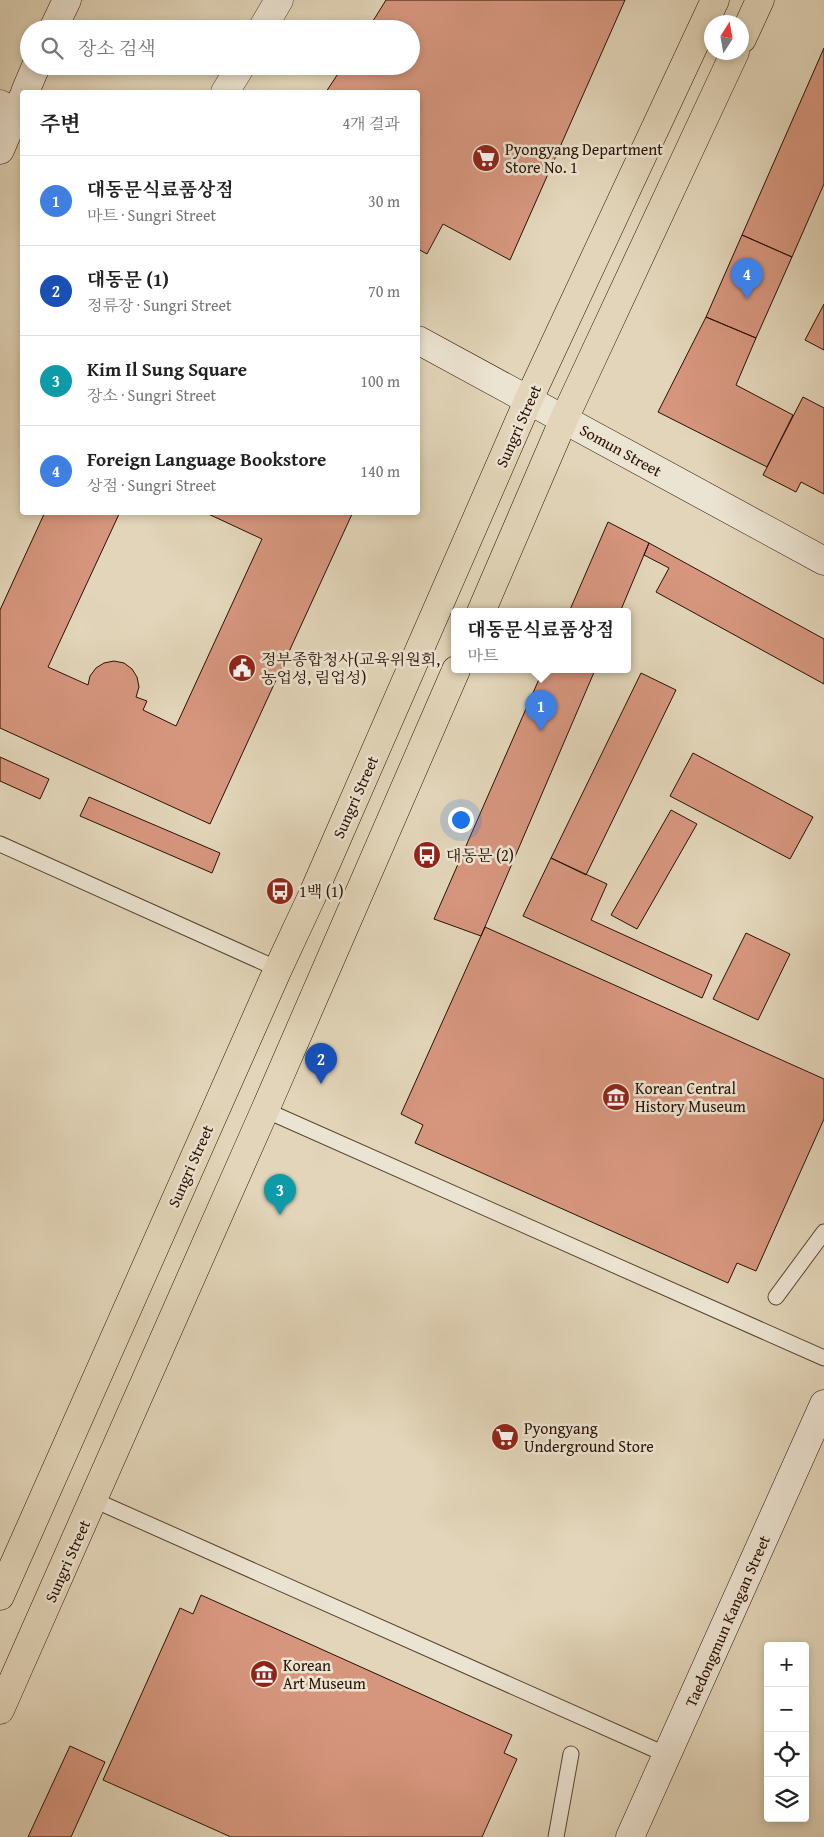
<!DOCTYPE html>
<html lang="ko">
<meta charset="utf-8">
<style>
body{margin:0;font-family:"Gentium Book Plus","Noto Serif KR",serif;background:#f2f2f2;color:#222}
.controls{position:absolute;right:15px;bottom:15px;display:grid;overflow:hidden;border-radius:5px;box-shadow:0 2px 8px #0003}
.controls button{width:45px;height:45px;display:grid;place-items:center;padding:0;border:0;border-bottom:1px solid #e0e0e0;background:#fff;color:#222;font:25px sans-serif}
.compass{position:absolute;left:704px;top:15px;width:45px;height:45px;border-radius:50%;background:#fff;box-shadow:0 2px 8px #0003;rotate:11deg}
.you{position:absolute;left:460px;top:819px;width:18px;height:18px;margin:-12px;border:4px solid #fff;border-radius:50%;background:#1a73e8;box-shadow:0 0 0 8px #1a73e833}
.badge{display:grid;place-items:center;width:32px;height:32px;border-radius:50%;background:#2563eb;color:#fff;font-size:16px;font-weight:700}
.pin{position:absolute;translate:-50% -41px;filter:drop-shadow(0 1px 2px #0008)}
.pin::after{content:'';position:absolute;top:26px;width:18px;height:15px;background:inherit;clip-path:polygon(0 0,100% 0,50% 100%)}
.popup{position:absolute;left:451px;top:608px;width:180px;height:65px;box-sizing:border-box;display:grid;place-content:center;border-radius:5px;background:#fff;filter:drop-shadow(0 1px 4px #0005);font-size:16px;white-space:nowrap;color:#767676}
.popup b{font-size:19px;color:#222}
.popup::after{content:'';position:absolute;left:50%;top:100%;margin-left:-10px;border:10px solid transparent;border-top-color:#fff}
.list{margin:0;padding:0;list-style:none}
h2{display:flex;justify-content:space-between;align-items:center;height:65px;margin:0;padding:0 20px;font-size:21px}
h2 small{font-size:16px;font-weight:400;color:#767676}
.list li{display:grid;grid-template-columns:32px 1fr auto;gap:15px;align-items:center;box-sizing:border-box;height:90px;padding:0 20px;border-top:1px solid #e0e0e0}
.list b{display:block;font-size:19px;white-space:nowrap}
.list p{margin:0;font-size:16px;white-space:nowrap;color:#767676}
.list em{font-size:16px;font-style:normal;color:#767676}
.icon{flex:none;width:28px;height:28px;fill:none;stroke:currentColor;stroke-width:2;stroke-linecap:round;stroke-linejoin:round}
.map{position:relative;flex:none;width:824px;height:1837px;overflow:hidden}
.search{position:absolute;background:#fff;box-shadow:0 2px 8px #0003;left:20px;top:20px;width:400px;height:55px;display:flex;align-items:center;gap:12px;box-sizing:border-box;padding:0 18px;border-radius:28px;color:#767676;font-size:19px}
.panel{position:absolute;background:#fff;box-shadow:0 2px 8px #0003;left:20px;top:90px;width:400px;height:425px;border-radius:5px}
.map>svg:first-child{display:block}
.building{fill:#d6967e;stroke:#2a1100}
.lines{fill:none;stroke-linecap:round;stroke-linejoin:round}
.lane-casing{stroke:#58422e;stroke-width:17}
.street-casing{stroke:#58422e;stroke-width:29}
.secondary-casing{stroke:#2a1100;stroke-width:29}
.primary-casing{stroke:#2a1100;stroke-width:29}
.lane{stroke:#ece4d2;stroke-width:15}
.street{stroke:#ece4d2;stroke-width:28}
.secondary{stroke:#ece4d2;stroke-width:28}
.primary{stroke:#e2d5b9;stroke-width:28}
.labels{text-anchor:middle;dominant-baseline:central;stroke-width:5;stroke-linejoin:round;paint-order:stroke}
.poi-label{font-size:16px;fill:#2a1100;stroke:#ece4d2;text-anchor:start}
.street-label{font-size:16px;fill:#2a1100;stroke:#ece4d2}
</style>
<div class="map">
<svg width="824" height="1837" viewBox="0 0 824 1837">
<rect width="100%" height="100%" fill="#e2d5b9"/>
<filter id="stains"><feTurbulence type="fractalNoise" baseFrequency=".004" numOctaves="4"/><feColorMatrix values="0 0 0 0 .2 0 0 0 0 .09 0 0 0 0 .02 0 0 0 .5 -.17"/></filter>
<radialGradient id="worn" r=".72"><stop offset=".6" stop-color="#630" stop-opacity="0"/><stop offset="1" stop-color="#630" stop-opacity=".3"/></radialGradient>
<!-- building -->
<path class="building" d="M386,0H625L510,260L443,224L427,254L418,249V92H326L343,66H411V29H368Z
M824,48V184L792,257L742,235Z
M742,235L792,257L756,338L706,317Z
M824,304V350L805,340Z
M706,317L756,338L736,385L793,415L767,467L658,412Z
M803,397L824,408V494L801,482L796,492L763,475Z
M45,512H120L48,667L88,685L90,676L96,668L104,663L114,661L124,663L132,669L137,677L139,687L136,697L147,701L143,710L176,726L262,539L204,512H353L210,824L0,728V610Z
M608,522L649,543L620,612H569Z
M649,543L824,639V684L656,592L669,568L644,555Z
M543,670H595L481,936L434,919Z
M641,673L676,690L586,875L551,858Z
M693,753L813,817L790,859L670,796Z
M0,757L49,779L40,799L0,781Z
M89,797L220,853L212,873L80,816Z
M671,810L697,824L637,929L611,915Z
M551,858L607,884L591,920L712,975L702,998L523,916Z
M485,927L824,1079V1119L756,1271L737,1263L728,1283L415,1143L423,1125L401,1114Z
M746,933L790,954L758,1020L713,999Z
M201,1595L512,1735L504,1753L517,1759L482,1837H231L103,1780L180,1608L193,1614Z
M70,1746L105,1762L71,1837H28Z"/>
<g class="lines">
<!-- lane casing -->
<g class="lane-casing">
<path id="lane" d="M0,844L278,969
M265,1110L824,1358
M776,1297L824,1232
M94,1500L667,1755
M556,1837L571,1754"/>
</g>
<!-- street casing -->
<g class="street-casing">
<path id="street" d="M262,29L279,0
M225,92L241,66
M0,104L16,114"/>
</g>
<!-- secondary casing -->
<g class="secondary-casing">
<path id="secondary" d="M53,29L67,0
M25,92L36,66
M0,150L22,99
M418,340L824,561
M630,1837L824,1404"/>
</g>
<!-- primary casing -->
<g class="primary-casing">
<path id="primary" d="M742,39L760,0
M481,612L564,419L735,52
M0,1596L278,969L312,896L528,401L715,0
M0,1710L265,1110L456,670"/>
</g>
<!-- lane -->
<use href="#lane" class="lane"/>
<!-- street -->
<use href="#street" class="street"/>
<!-- secondary -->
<use href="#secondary" class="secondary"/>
<!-- primary -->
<use href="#primary" class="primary"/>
</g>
<!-- icons -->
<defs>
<g id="supermarket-disc" transform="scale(1.4375)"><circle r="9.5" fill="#8f2418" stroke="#ece4d2"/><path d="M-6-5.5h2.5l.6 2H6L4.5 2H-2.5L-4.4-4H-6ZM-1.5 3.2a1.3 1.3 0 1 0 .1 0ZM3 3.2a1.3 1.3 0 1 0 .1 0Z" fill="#fff"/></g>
<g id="civic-disc" transform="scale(1.4375)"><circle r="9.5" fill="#8f2418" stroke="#ece4d2"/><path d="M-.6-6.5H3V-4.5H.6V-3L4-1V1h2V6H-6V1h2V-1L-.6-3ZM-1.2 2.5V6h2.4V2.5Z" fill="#fff"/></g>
<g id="bus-disc" transform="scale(1.4375)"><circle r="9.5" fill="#8f2418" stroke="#ece4d2"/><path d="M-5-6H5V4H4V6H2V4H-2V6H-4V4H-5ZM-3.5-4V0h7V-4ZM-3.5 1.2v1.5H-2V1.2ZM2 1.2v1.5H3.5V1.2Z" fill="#fff"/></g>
<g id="museum-disc" transform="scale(1.4375)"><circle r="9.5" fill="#8f2418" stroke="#ece4d2"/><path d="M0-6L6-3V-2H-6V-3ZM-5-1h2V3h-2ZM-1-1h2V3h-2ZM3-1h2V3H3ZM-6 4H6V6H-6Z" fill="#fff"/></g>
</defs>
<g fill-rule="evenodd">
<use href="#supermarket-disc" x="486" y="158"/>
<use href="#civic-disc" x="242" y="668"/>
<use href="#bus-disc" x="427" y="855"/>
<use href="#bus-disc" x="280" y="891"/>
<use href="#museum-disc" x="616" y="1097"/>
<use href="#supermarket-disc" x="505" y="1437"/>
<use href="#museum-disc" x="264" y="1674"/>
</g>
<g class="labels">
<!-- poi labels -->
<g class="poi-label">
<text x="505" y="149">Pyongyang Department<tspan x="505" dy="18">Store No. 1</tspan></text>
<text x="261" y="659">정부종합청사(교육위원회,<tspan x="261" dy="18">농업성, 림업성)</tspan></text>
<text x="446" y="855">대동문 (2)</text>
<text x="299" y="891">1백 (1)</text>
<text x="635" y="1088">Korean Central<tspan x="635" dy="18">History Museum</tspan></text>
<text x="524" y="1428">Pyongyang<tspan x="524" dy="18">Underground Store</tspan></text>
<text x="283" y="1665">Korean<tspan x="283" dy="18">Art Museum</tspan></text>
</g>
<!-- street labels -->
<g class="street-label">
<text transform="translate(518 426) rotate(-66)">Sungri Street</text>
<text transform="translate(621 450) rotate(29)">Somun Street</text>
<text transform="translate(355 797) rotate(-66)">Sungri Street</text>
<text transform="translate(190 1166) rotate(-66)">Sungri Street</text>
<text transform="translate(67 1561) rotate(-66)">Sungri Street</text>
<text transform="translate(727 1621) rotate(-66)">Taedongmun Kangan Street</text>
</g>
</g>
<rect width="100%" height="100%" filter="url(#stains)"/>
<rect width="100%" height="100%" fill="url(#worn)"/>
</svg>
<div class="controls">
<button>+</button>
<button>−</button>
<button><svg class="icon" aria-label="locate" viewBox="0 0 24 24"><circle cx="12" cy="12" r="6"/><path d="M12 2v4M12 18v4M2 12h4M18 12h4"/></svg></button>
<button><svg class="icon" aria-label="layers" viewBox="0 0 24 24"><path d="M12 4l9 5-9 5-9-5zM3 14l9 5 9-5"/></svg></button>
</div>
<svg class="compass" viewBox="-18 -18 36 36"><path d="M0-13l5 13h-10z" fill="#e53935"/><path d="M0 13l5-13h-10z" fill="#767676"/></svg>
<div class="you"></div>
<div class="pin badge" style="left:541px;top:731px;background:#3f7fe0">1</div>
<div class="popup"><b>대동문식료품상점</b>마트</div>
<div class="pin badge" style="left:321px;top:1084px;background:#1a4fb4">2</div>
<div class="pin badge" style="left:280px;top:1215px;background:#0f9aa8">3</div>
<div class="pin badge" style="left:747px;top:299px;background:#3f7fe0">4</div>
<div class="search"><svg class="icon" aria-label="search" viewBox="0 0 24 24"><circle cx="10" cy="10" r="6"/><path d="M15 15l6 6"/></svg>장소 검색</div>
<section class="panel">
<h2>주변<small>4개 결과</small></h2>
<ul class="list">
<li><span class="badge" style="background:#3f7fe0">1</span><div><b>대동문식료품상점</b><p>마트 · Sungri Street</p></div><em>30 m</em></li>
<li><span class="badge" style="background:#1a4fb4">2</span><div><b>대동문 (1)</b><p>정류장 · Sungri Street</p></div><em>70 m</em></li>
<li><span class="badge" style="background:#0f9aa8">3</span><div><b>Kim Il Sung Square</b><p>장소 · Sungri Street</p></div><em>100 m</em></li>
<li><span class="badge" style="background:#3f7fe0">4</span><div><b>Foreign Language Bookstore</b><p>상점 · Sungri Street</p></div><em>140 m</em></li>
</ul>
</section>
</div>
